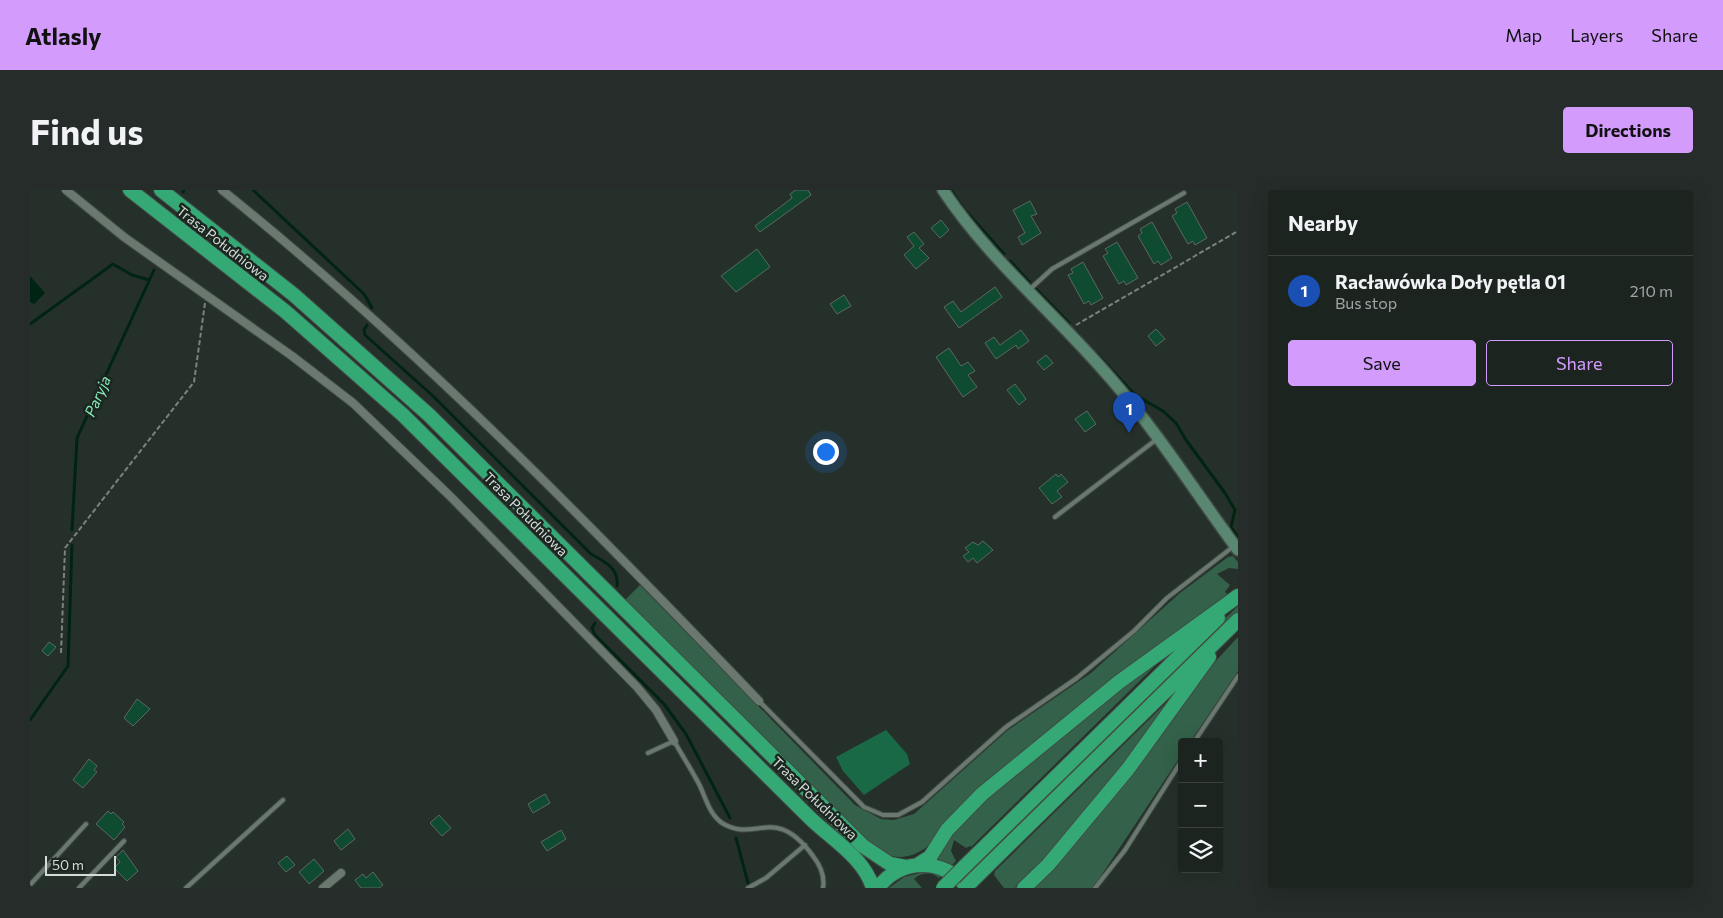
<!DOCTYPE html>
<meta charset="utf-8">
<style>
body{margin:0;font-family:Commissioner,sans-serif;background:#252c29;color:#f1f3f6}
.controls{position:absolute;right:15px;bottom:15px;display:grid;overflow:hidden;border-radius:5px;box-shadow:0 5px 20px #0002}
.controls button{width:45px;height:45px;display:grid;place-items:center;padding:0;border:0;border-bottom:1px solid #3a413e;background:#1c2420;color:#f1f3f6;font:25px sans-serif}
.scale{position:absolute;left:15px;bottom:12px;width:71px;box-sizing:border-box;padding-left:5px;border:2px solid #d5dcd8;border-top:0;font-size:14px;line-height:18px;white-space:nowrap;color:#d5dcd8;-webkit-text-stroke:4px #1c2621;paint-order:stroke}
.you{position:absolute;left:795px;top:261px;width:18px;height:18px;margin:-12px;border:4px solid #fff;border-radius:50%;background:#1a73e8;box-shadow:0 0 0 8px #1a73e833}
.badge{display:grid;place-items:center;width:32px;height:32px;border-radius:50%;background:#d39cfc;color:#fff;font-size:16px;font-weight:700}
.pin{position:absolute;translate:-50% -41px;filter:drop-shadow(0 1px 2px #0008)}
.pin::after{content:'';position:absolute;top:26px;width:18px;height:15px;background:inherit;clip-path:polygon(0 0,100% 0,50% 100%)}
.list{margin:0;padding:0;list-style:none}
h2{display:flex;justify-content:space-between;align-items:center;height:65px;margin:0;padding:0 20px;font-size:21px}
h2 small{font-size:16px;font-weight:400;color:#a0a4a5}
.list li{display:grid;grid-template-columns:32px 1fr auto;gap:15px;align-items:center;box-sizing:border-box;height:70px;padding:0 20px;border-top:1px solid #3a413e}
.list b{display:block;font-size:19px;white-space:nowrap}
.list p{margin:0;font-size:16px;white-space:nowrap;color:#a0a4a5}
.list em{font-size:16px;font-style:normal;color:#a0a4a5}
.actions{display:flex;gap:10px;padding:15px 20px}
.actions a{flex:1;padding:11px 0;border:1px solid #d39cfc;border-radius:5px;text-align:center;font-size:18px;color:#d39cfc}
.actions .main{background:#d39cfc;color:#111}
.icon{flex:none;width:28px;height:28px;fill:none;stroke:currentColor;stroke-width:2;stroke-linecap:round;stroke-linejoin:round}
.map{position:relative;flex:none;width:1208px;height:698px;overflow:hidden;border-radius:5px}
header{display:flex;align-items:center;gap:30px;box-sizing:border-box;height:70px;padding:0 25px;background:#d39cfc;color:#111}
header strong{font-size:24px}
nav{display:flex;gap:28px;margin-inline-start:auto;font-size:18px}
.intro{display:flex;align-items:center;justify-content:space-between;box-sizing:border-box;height:120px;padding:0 30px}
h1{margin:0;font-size:35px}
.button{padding:12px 22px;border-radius:5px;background:#d39cfc;color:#111;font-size:18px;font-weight:700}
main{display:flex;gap:30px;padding:0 30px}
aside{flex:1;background:#1c2420;border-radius:5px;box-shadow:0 5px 20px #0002}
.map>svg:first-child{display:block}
.green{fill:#336149}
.forest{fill:#196846}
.water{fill:#002413}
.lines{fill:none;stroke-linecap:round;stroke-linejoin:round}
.stream{stroke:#002413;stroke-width:3}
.building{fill:#0f4b31;stroke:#5c6861}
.lane-casing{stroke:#424b46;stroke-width:6}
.street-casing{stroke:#424b46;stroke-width:10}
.secondary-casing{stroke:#424b46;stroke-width:14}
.highway-casing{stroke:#424b46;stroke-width:16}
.path{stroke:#7a837e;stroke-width:2;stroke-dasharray:5 2.5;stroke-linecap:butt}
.lane{stroke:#6b7870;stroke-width:4}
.street{stroke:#6b7870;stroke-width:8}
.secondary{stroke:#5a8772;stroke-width:11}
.highway{stroke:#34a975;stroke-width:14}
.highway-bridge-casing{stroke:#424b46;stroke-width:16;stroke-linecap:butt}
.highway-bridge{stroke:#34a975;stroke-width:14}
.labels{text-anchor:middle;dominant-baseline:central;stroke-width:5;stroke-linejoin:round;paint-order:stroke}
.street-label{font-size:14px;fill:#d5dcd8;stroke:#1c2621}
.water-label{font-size:15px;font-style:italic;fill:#85ecb7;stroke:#1c2621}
</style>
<header>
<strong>Atlasly</strong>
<nav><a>Map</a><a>Layers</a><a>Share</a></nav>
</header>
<div class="intro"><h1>Find us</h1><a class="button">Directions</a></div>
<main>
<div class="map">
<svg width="1208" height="698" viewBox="0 0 1208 698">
<rect width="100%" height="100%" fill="#26302a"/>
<!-- green -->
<path class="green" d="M1203,366L1208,372V379L1199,378L1187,384L1200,395L1195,402L1197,404L894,659C877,670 862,669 845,660L594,411L610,395L825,615L851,629L864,630L884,624L978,540L1061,483L1150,403L1198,367Z
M1208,416V423L944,679L943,678L947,672Z
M1208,447V481L1160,552H1152V564L1063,698H1002L1160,499Z
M1136,465L941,657L940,656L936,658L924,650L921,661L926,671L922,675L907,669L922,643L951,612L1130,466Z
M1143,506L1117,546L1024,660L985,698H974L964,685L965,681Z
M894,682L911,686L909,688C901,682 892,682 884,689L892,698H859L874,687Z"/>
<!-- forest -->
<path class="forest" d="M856,540L877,564L880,574L834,605L813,581L806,567Z"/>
<!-- water -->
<path class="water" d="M0,86L15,103L4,114L0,112Z"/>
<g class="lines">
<!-- stream -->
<path class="stream" d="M223,0L334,104L342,118
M921,0L933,18L974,64
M153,2L154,0
M980,71L1000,93
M1006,99L1039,133
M0,134L83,74L102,85L119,90
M337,135L334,140L335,145L403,206L561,364C575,372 589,378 587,396
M1046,142L1050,147
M1067,164L1105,205L1133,221L1146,233L1156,250L1195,303L1205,320L1201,337L1207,346
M42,340L47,248L124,80
M565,433L562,438L565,445L634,514L656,544L700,628
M0,530L38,476L42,355
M706,648L718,693"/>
</g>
<!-- building -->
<path class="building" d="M766,0H778L781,5L730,42L725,36L762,8L760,4Z
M1000,11L1007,24L1001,26L1011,43L992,55L988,47L995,43L983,20Z
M1157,12L1177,48L1165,55L1163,51L1158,54L1142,26L1147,23L1145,19Z
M911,30L919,40L910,48L901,38Z
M1122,32L1142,68L1131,75L1128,71L1124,74L1108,46L1112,43L1110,39Z
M884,42L894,54L889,58L899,68L886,79L874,65L884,56L877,47Z
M1087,52L1108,88L1096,95L1094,91L1089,94L1073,66L1078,63L1075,59Z
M727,59L740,77L706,102L691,86Z
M1053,72L1073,108L1061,115L1059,111L1054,114L1038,85L1043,83L1041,79Z
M965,97L972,107L929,138L914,117L923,111L931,122Z
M814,105L821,116L807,124L800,114Z
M1126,139L1135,149L1126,156L1118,146Z
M991,140L999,151L988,159L986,155L966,169L955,153L964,147L970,155Z
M919,158L931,176L938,172L945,181L938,185L947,197L933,207L906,167Z
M1016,165L1023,173L1014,180L1007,172Z
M985,194L996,209L989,215L977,200Z
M1057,221L1066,234L1055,242L1045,229Z
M1026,284L1028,287L1031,284L1038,292L1027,301L1032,307L1022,314L1009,298Z
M953,351L963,360L947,373L943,368L938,372L933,366L939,362L935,358L943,352L948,355Z
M19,452L26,457L18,466L12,461Z
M107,509L120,519L103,536L94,528Z
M59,569L67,576L64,580L67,582L53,598L43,590Z
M515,604L520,613L503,623L498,614Z
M78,621L81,624L83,622L94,632L92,634L95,637L84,650L66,634Z
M409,625L421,638L412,646L400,633Z
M318,639L325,649L311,660L304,651Z
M531,640L536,649L517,661L511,652Z
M93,660L108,681L97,691L84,678L90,672L86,667Z
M257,666L265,675L256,682L248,673Z
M284,669L294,681L279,694L269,682Z
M343,682L353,695L349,698H331L325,690L333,684L336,688Z"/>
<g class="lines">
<!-- lane casing -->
<g class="lane-casing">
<path id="lane" d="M999,100L1022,79L1154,3
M1025,327L1127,249
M729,511L834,617L853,625H868L892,612L976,537L1047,488L1104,441L1137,408L1204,356
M1164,552L1208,486
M618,563L644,551C652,565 661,579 669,594C676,608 679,624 692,633C726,654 744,613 783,666C790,675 795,686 793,698
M0,695L56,634
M49,698L94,651
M156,698L253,610
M718,698L736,688L775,655
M1065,698L1095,660L1152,570"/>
</g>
<!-- street casing -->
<g class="street-casing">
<path id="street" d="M36,0L94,47L262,166L323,213L421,307L607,497L626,520L644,551
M192,0C385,155 558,332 729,511
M293,698L311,683"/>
</g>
<!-- secondary casing -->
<g class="secondary-casing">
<path id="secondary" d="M913,0C960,71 1027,125 1082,190C1128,243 1166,303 1208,360"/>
</g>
<!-- highway casing -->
<g class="highway-casing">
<path id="highway" d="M100,0L256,122L373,225L781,629C803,650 834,668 843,698
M131,0L264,105L399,225L833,656L860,674L876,677
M889,674L900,667L917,640L952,604L1089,492L1208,406
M934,677L1188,428
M945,688L1208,430
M848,698C870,667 915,668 938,698
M994,698L1018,675L1098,579L1179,467"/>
</g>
<!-- path -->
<path class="path" d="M1046,135L1208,41
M1086,211L1092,230
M31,463L35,358L164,192L175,113"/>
<!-- lane -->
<use href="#lane" class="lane"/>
<!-- street -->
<use href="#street" class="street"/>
<!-- secondary -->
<use href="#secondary" class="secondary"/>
<!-- highway -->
<use href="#highway" class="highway"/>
<!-- highway-bridge casing -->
<g class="highway-bridge-casing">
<path id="highway-bridge" d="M913,698L934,677
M935,698L945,688"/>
</g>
<!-- highway-bridge -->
<use href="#highway-bridge" class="highway-bridge"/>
</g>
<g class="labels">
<!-- street labels -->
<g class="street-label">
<text transform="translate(193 53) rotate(38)">Trasa Południowa</text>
<text transform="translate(496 324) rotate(45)">Trasa Południowa</text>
<text transform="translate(785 608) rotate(44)">Trasa Południowa</text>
</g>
<!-- water labels -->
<g class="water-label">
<text transform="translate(67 206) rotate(-66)">Paryja</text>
</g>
</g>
</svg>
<div class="controls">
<button>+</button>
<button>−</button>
<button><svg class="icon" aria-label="layers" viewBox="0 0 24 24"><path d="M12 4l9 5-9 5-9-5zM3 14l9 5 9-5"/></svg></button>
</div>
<div class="scale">50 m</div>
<div class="you"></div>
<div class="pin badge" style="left:1099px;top:243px;background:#1a4fb4">1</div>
</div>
<aside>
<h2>Nearby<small></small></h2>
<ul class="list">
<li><span class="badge" style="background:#1a4fb4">1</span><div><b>Racławówka Doły pętla 01</b><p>Bus stop</p></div><em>210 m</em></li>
</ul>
<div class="actions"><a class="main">Save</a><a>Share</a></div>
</aside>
</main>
